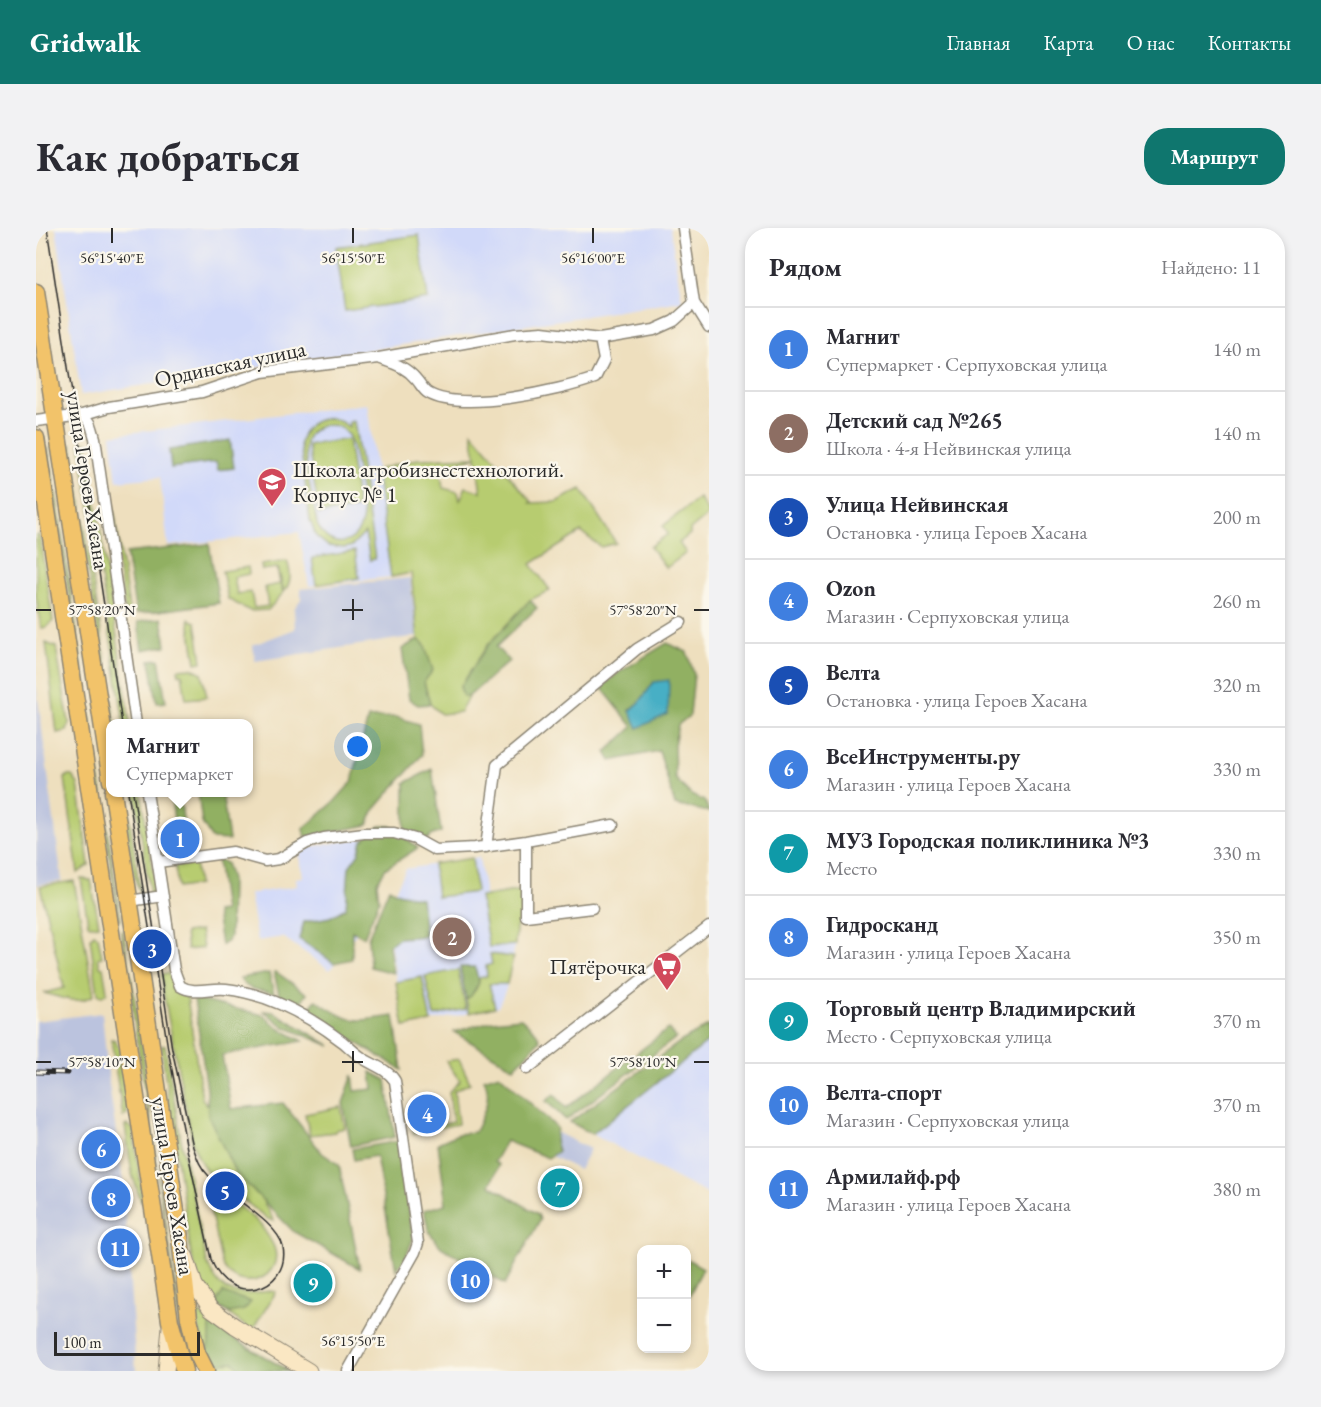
<!DOCTYPE html>
<html lang="ru">
<meta charset="utf-8">
<style>
body{margin:0;font-family:"EB Garamond",serif;background:#f2f2f3;color:#2b2b33}
.controls{position:absolute;right:18px;bottom:18px;display:grid;overflow:hidden;border-radius:12px;box-shadow:0 3px 9px #0003}
.controls button{width:54px;height:54px;display:grid;place-items:center;padding:0;border:0;border-bottom:2px solid #e1e1e2;background:#fff;color:#2b2b33;font:30px sans-serif}
.scale{position:absolute;left:18px;bottom:15px;width:146px;box-sizing:border-box;padding-left:6px;border:3px solid #2b2b2b;border-top:0;font-size:16px;line-height:21px;white-space:nowrap;color:#2b2b2b;-webkit-text-stroke:4px #fbf7ec;paint-order:stroke}
.you{position:absolute;left:322px;top:519px;width:21px;height:21px;margin:-15px;border:4px solid #fff;border-radius:50%;background:#1a73e8;box-shadow:0 0 0 9px #1a73e833}
.badge{display:grid;place-items:center;width:39px;height:39px;border-radius:50%;background:#0f766e;color:#fff;font-size:20px;font-weight:700}
.pin{position:absolute;translate:-50% -50%;border:3px solid #fff;box-shadow:0 2px 6px #0006}
.popup{position:absolute;left:70px;top:491px;width:147px;height:78px;box-sizing:border-box;display:grid;place-content:center;border-radius:12px;background:#fff;filter:drop-shadow(0 2px 4px #0005);font-size:20px;white-space:nowrap;color:#7c7c81}
.popup b{font-size:22px;color:#2b2b33}
.popup::after{content:'';position:absolute;left:50%;top:100%;margin-left:-12px;border:12px solid transparent;border-top-color:#fff}
.list{margin:0;padding:0;list-style:none}
h2{display:flex;justify-content:space-between;align-items:center;height:78px;margin:0;padding:0 24px;font-size:26px}
h2 small{font-size:20px;font-weight:400;color:#7c7c81}
.list li{display:grid;grid-template-columns:39px 1fr auto;gap:18px;align-items:center;box-sizing:border-box;height:84px;padding:0 24px;border-top:2px solid #e1e1e2}
.list b{display:block;font-size:22px;white-space:nowrap}
.list p{margin:0;font-size:20px;white-space:nowrap;color:#7c7c81}
.list em{font-size:20px;font-style:normal;color:#7c7c81}
.map{position:relative;flex:none;width:673px;height:1143px;overflow:hidden;border-radius:24px}
header{display:flex;align-items:center;gap:36px;box-sizing:border-box;height:84px;padding:0 30px;background:#0f766e;color:#fff}
header strong{font-size:28px}
nav{display:flex;gap:33px;margin-inline-start:auto;font-size:21px}
.intro{display:flex;align-items:center;justify-content:space-between;box-sizing:border-box;height:144px;padding:0 36px}
h1{margin:0;font-size:42px}
.button{padding:15px 27px;border-radius:24px;background:#0f766e;color:#fff;font-size:21px;font-weight:700}
main{display:flex;gap:36px;padding:0 36px}
aside{flex:1;background:#fff;border-radius:24px;box-shadow:0 3px 9px #0003}
.map>svg:first-child{display:block}
.built{fill:#d1d9f9}
.industrial{fill:#bbc3de}
.green{fill:#b7cc70;stroke:#717c4e;stroke-width:1.5;fill-rule:evenodd}
.forest{fill:#91b062;stroke:#5e6e46;stroke-width:1.5;fill-rule:evenodd}
.water{fill:#46afc5;stroke:#386d78;stroke-width:1.5}
.lines{fill:none;stroke-linecap:round;stroke-linejoin:round}
.street-casing{stroke:#8c8574;stroke-width:13}
.secondary-casing{stroke:#8c8574;stroke-width:17}
.primary-casing{stroke:#8c8574;stroke-width:19}
.street{stroke:#fff;stroke-width:10}
.secondary{stroke:#fae7c3;stroke-width:15}
.primary{stroke:#f2c36a;stroke-width:16}
.tram{stroke:#2b2b2b;stroke-width:1.5}
.rail-casing{stroke:#2b2b2b;stroke-width:5}
.rail{stroke:#fbf7ec;stroke-width:3;stroke-dasharray:9;stroke-linecap:butt}
.ticks{fill:none;stroke:#2b2b2b;stroke-width:2}
.labels{text-anchor:middle;dominant-baseline:central;stroke-width:4.5;stroke-linejoin:round;paint-order:stroke}
.street-label{font-size:22px;fill:#2b2b2b;stroke:#fbf7ec}
.poi-label{font-size:22px;fill:#2b2b2b;stroke:#fbf7ec;text-anchor:start}
.ticks-label{font-size:15px;text-anchor:middle;fill:#2b2b2b;stroke:#fbf7ec;stroke-width:4.5;stroke-linejoin:round;paint-order:stroke}
</style>
<header>
<strong>Gridwalk</strong>
<nav><a>Главная</a><a>Карта</a><a>О нас</a><a>Контакты</a></nav>
</header>
<div class="intro"><h1>Как добраться</h1><a class="button">Маршрут</a></div>
<main>
<div class="map">
<svg width="673" height="1143" viewBox="0 0 673 1143">
<rect width="100%" height="100%" fill="#fbf7ec"/>
<filter id="ink" filterUnits="userSpaceOnUse"><feTurbulence type="fractalNoise" baseFrequency=".0167" numOctaves="2"/><feDisplacementMap in="SourceGraphic" scale="12" xChannelSelector="R" yChannelSelector="G"/><feConvolveMatrix kernelMatrix="1 2 1 2 8 2 1 2 1" color-interpolation-filters="sRGB"/></filter>
<filter id="wash" filterUnits="userSpaceOnUse"><feTurbulence type="fractalNoise" baseFrequency=".008" numOctaves="4" result="noise"/><feDisplacementMap in="SourceGraphic" scale="24" xChannelSelector="R" yChannelSelector="G"/><feGaussianBlur stdDeviation="1.35" result="paint"/><feColorMatrix in="noise" values="0 0 0 0 0 0 0 0 0 0 0 0 0 0 0 0 0 1.4 0 .05"/><feComposite in="paint" operator="in"/></filter>
<g filter="url(#wash)">
<rect width="100%" height="100%" fill="#eedfbe"/>
<!-- built -->
<path class="built" d="M20,0H634L646,73L45,167Z
M331,176L355,349L273,358L263,304L132,318L124,249L81,253L75,207Z
M334,609L341,677L294,742L247,709L221,713L213,666L261,658L260,650L267,649L263,623L267,620Z
M443,629L449,667L486,662V687L480,700L478,723L470,761L462,779L368,799L349,683L370,641Z
M673,813V967L556,906Z"/>
<!-- industrial -->
<path class="industrial" d="M374,350L381,408L219,433L217,417L259,401L258,381L265,371V361Z
M0,456L26,653L0,657Z
M66,785L73,856L87,955L100,1143H0V793Z
M498,893L554,921L543,942L487,914Z"/>
<!-- green -->
<path class="green" d="M383,7L392,71L309,83L300,19Z
M294,190L302,192L313,199V194L318,193L339,331L334,332L329,305L316,318L309,320L292,318L280,308L274,292L264,215C268,199 277,191 294,190ZM288,197C297,197 304,197 310,204C320,215 325,271 327,288C324,319 293,324 281,296C278,278 265,225 271,211C274,203 281,199 288,197Z
M436,204L496,274L493,275L520,274L545,261L580,315L565,319L545,304L495,336L514,362L494,372L451,418L427,468L432,469L424,484L405,486L394,476L388,454V416L382,411L375,345L355,349L340,242L381,231L440,229ZM440,229L445,264L430,259L424,272L422,264L407,260L404,241Z
M312,211L322,280L283,286L272,217Z
M51,214L94,495H88L44,215Z
M32,217H36L79,495H76Z
M10,220H12L20,267L85,692H83Z
M76,269L94,387L89,383L71,270Z
M663,270L673,286L654,302V306L643,315L650,325L630,340L614,319L632,306L627,298Z
M0,307H3L17,393L11,399L5,400L0,368Z
M319,323L323,350L280,357L276,330Z
M251,333C255,345 256,353 248,364L242,340L247,365L232,382L214,383L192,371L186,343L212,339L213,346L198,349L201,366L215,364L218,380L232,378L229,359L244,356L241,340L226,342L225,337Z
M153,391L160,394L166,434L160,435Z
M10,415L20,419L33,495L31,503L21,505Z
M156,440L166,445L171,469L150,471L146,446H143L142,441Z
M31,548H36L42,556L53,637L42,645L29,550Z
M86,565H90L104,663C95,652 89,583 86,565Z
M99,565H105L120,660L116,666H114Z
M436,630L440,664L401,669L397,636Z
M159,634L162,657L142,660L139,637Z
M45,651L55,652L63,697L54,698L52,696Z
M38,653L58,767C40,778 26,769 8,765L28,760L4,658Z
M486,662V687L480,700L479,717L453,719L444,669Z
M87,702L107,821L115,897L140,1062L151,1122L157,1143H154L144,1101L85,703Z
M164,703L167,720L151,722L149,705Z
M58,706L62,708L66,729L62,730L64,738L67,739L71,764L66,768L62,766L54,710Z
M454,726L477,729L471,756H453L459,779L433,785L430,771C437,767 443,759 443,750L451,748L450,738L456,736Z
M422,742L430,781L398,788L389,748Z
M132,745L140,761L151,769L166,870L189,904L238,993L232,991L196,963L197,960L189,954L188,956L183,953L182,955C168,942 162,931 156,913L127,763L126,746Z
M386,749L395,794L368,799L360,754Z
M75,811L79,812L83,820L92,876L91,886L87,889Z
M129,817L145,912L171,1035C182,1060 191,1068 220,1065C227,1064 233,1062 240,1064L216,1103L168,1067L155,1026L125,818Z
M423,831L434,855L418,863L422,896L378,905L376,893L389,890L391,899L417,894L413,864L424,853L410,833Z
M305,879L309,900L300,902L299,904L274,907L269,886Z
M92,897L97,901L107,971L105,974L96,946L89,898Z
M168,953C182,964 216,986 226,999C230,1005 235,1012 238,1019C249,1049 204,1069 186,1037Z
M159,1083L195,1109L253,1143H175L169,1129Z"/>
<!-- forest -->
<path class="forest" d="M194,212L198,240L182,242L180,234L135,240L133,222Z
M173,316L183,375L100,386L90,325Z
M494,372L501,380L460,419L473,433L432,469L427,468L424,459L451,418Z
M126,390L130,418L106,422L102,394Z
M382,411L388,416L397,442L388,454L394,476L382,477L373,471L366,421Z
M631,415L651,424L658,446L654,487L642,497L638,517L639,550L655,567L669,573L673,584L639,577L623,523L575,533L570,524L597,499L565,459L582,445ZM618,454L602,500L594,482L603,475Z
M123,431L130,474L121,475L114,432Z
M360,489L383,496L386,527L339,581L332,597L270,609L267,601L298,574L316,554L332,490Z
M396,541L405,604L394,608L391,612L369,606V555Z
M162,565H186L193,612L176,611L166,595Z
M144,569L148,598L139,599L135,570Z
M344,598H355L382,620L350,640L341,654L343,673L328,709L316,703V731L298,735L263,711L268,694L294,689L310,680L313,639L323,625L326,613Z
M181,631L190,635L195,651L194,708L192,713L185,717L180,684L188,683Z
M353,660L362,665L385,670L389,708L363,710L353,717L357,745L334,739L332,710Z
M424,739H439L443,755L435,768L430,771Z
M238,744H240L271,766L262,777L243,767Z
M233,745L238,766C225,760 211,765 204,750Z
M158,771L227,787L244,801L267,813L186,827L195,881L247,875L286,925L303,937L324,1041L258,1004L199,944L172,887L171,861Z
M280,772C315,796 316,794 358,788L366,842L270,784Z
M228,783L238,784L295,818L249,799Z
M485,790L500,804L504,812L478,840L418,804L456,793Z
M672,798L673,813L556,906L534,894L644,814Z
M632,801L640,810L530,892L510,873L518,866L530,880Z
M335,844L350,852L359,909L315,918L307,875L317,847L319,863L337,861Z
M463,846L521,900L519,913L522,923L512,930L470,913L458,934L463,937L454,957L502,986L504,992L469,1056L405,1019L393,1004L388,982L410,976L402,915L422,906L439,904C447,886 457,870 448,851Z
M363,913L377,1011L369,1031L360,1042L340,928L318,932L316,921Z
M651,1031L667,1040L651,1072Z
M187,1064C195,1070 206,1069 215,1074L208,1082L193,1085L182,1079L181,1073Z
M174,1094L195,1109L253,1143H206L198,1134L185,1135L174,1141L169,1129L174,1111Z"/>
<!-- water -->
<path class="water" d="M633,452L632,486L602,500L594,483L603,475L618,454Z"/>
</g>
<g filter="url(#ink)">
<g class="lines">
<!-- street casing -->
<g class="street-casing">
<path id="street" d="M647,0L658,75L673,99
M345,131C359,136 370,139 380,151C384,155 387,162 392,165C425,185 523,163 559,150L568,132L564,111
M46,187C56,192 56,201 59,210L100,496
M0,193L46,187L73,179L166,164L226,144L343,130L479,106L506,104L564,111L618,102L638,93L658,75
M111,564L138,742L144,758C158,767 175,759 190,761C234,766 273,788 307,814C313,819 319,825 325,829C336,837 352,841 359,853L382,1015L379,1024L312,1143
M490,613V688L556,680
M450,619L461,537L601,421L645,394
M122,634L197,624L229,633L243,631L271,615L288,610L328,605H358L379,611L399,622L439,620L490,613L577,597
M93,673L127,668
M491,841L673,699"/>
</g>
<!-- secondary casing -->
<g class="secondary-casing">
<path id="secondary" d="M150,1029L159,1057L174,1080L199,1098L273,1143
M130,1143L134,1099"/>
</g>
<!-- primary casing -->
<g class="primary-casing">
<path id="primary" d="M0,64L75,553
M0,210L134,1093L148,1143
M77,564L144,1010L153,1090L161,1125L170,1143"/>
</g>
<!-- street -->
<use href="#street" class="street"/>
<!-- secondary -->
<use href="#secondary" class="secondary"/>
<!-- primary -->
<use href="#primary" class="primary"/>
<!-- tram -->
<path class="tram" d="M11,0L86,496
M92,564L132,821L151,921L175,1031C192,1081 255,1063 247,1019C242,994 190,967 172,947C164,939 161,930 157,919L136,821L97,564"/>
<!-- rail casing -->
<g class="rail-casing">
<path id="rail" d="M0,844L32,845"/>
</g>
<!-- rail -->
<use href="#rail" class="rail"/>
</g>
</g>
<!-- ticks -->
<path class="ticks" d="M76,0V15M317,0V15M557,0V15M317,371V392M0,382H15M306,382H327M658,382H673M317,823V844M0,834H15M306,834H327M658,834H673M317,1128V1143"/>
<!-- icons -->
<defs>
<g id="school-pin" transform="scale(1.5)"><path d="M0 17L-7.5 6A9.5 9.5 0 1 1 7.5 6Z" fill="#d1495b" stroke="#fbf7ec"/><path d="M0-5L7-2L0 1L-7-2ZM-4 1L0 2.5L4 1V4Q0 6-4 4Z" fill="#fff"/></g>
<g id="supermarket-pin" transform="scale(1.5)"><path d="M0 17L-7.5 6A9.5 9.5 0 1 1 7.5 6Z" fill="#d1495b" stroke="#fbf7ec"/><path d="M-6-5.5h2.5l.6 2H6L4.5 2H-2.5L-4.4-4H-6ZM-1.5 3.2a1.3 1.3 0 1 0 .1 0ZM3 3.2a1.3 1.3 0 1 0 .1 0Z" fill="#fff"/></g>
</defs>
<g fill-rule="evenodd">
<use href="#school-pin" x="236" y="254"/>
<use href="#supermarket-pin" x="631" y="738"/>
</g>
<g class="labels">
<!-- street labels -->
<g class="street-label">
<text transform="translate(194 136) rotate(-12)">Ординская улица</text>
<text transform="translate(52 252) rotate(81)">улица Героев Хасана</text>
<text transform="translate(137 958) rotate(81)">улица Героев Хасана</text>
</g>
<!-- poi labels -->
<g class="poi-label">
<text x="257" y="241">Школа агробизнестехнологий.<tspan x="257" dy="25">Корпус № 1</tspan></text>
<text x="610" y="738" text-anchor="end">Пятёрочка</text>
</g>
</g>
<g class="ticks-label">
<text x="76" y="35">56°15'40"E</text>
<text x="317" y="35">56°15'50"E</text>
<text x="557" y="35">56°16'00"E</text>
<text x="66" y="387">57°58'20"N</text>
<text x="607" y="387">57°58'20"N</text>
<text x="66" y="839">57°58'10"N</text>
<text x="607" y="839">57°58'10"N</text>
<text x="317" y="1118">56°15'50"E</text>
</g>
</svg>
<div class="controls">
<button>+</button>
<button>−</button>
</div>
<div class="scale">100 m</div>
<div class="you"></div>
<div class="pin badge" style="left:144px;top:611px;background:#3f7fe0">1</div>
<div class="popup"><b>Магнит</b>Супермаркет</div>
<div class="pin badge" style="left:416px;top:709px;background:#8d6e63">2</div>
<div class="pin badge" style="left:116px;top:721px;background:#1a4fb4">3</div>
<div class="pin badge" style="left:391px;top:886px;background:#3f7fe0">4</div>
<div class="pin badge" style="left:189px;top:963px;background:#1a4fb4">5</div>
<div class="pin badge" style="left:65px;top:921px;background:#3f7fe0">6</div>
<div class="pin badge" style="left:524px;top:960px;background:#0f9aa8">7</div>
<div class="pin badge" style="left:75px;top:970px;background:#3f7fe0">8</div>
<div class="pin badge" style="left:277px;top:1055px;background:#0f9aa8">9</div>
<div class="pin badge" style="left:434px;top:1052px;background:#3f7fe0">10</div>
<div class="pin badge" style="left:84px;top:1020px;background:#3f7fe0">11</div>
</div>
<aside>
<h2>Рядом<small>Найдено: 11</small></h2>
<ul class="list">
<li><span class="badge" style="background:#3f7fe0">1</span><div><b>Магнит</b><p>Супермаркет · Серпуховская улица</p></div><em>140 m</em></li>
<li><span class="badge" style="background:#8d6e63">2</span><div><b>Детский сад №265</b><p>Школа · 4-я Нейвинская улица</p></div><em>140 m</em></li>
<li><span class="badge" style="background:#1a4fb4">3</span><div><b>Улица Нейвинская</b><p>Остановка · улица Героев Хасана</p></div><em>200 m</em></li>
<li><span class="badge" style="background:#3f7fe0">4</span><div><b>Ozon</b><p>Магазин · Серпуховская улица</p></div><em>260 m</em></li>
<li><span class="badge" style="background:#1a4fb4">5</span><div><b>Велта</b><p>Остановка · улица Героев Хасана</p></div><em>320 m</em></li>
<li><span class="badge" style="background:#3f7fe0">6</span><div><b>ВсеИнструменты.ру</b><p>Магазин · улица Героев Хасана</p></div><em>330 m</em></li>
<li><span class="badge" style="background:#0f9aa8">7</span><div><b>МУЗ Городская поликлиника №3</b><p>Место</p></div><em>330 m</em></li>
<li><span class="badge" style="background:#3f7fe0">8</span><div><b>Гидросканд</b><p>Магазин · улица Героев Хасана</p></div><em>350 m</em></li>
<li><span class="badge" style="background:#0f9aa8">9</span><div><b>Торговый центр Владимирский</b><p>Место · Серпуховская улица</p></div><em>370 m</em></li>
<li><span class="badge" style="background:#3f7fe0">10</span><div><b>Велта-спорт</b><p>Магазин · Серпуховская улица</p></div><em>370 m</em></li>
<li><span class="badge" style="background:#3f7fe0">11</span><div><b>Армилайф.рф</b><p>Магазин · улица Героев Хасана</p></div><em>380 m</em></li>
</ul>
</aside>
</main>
